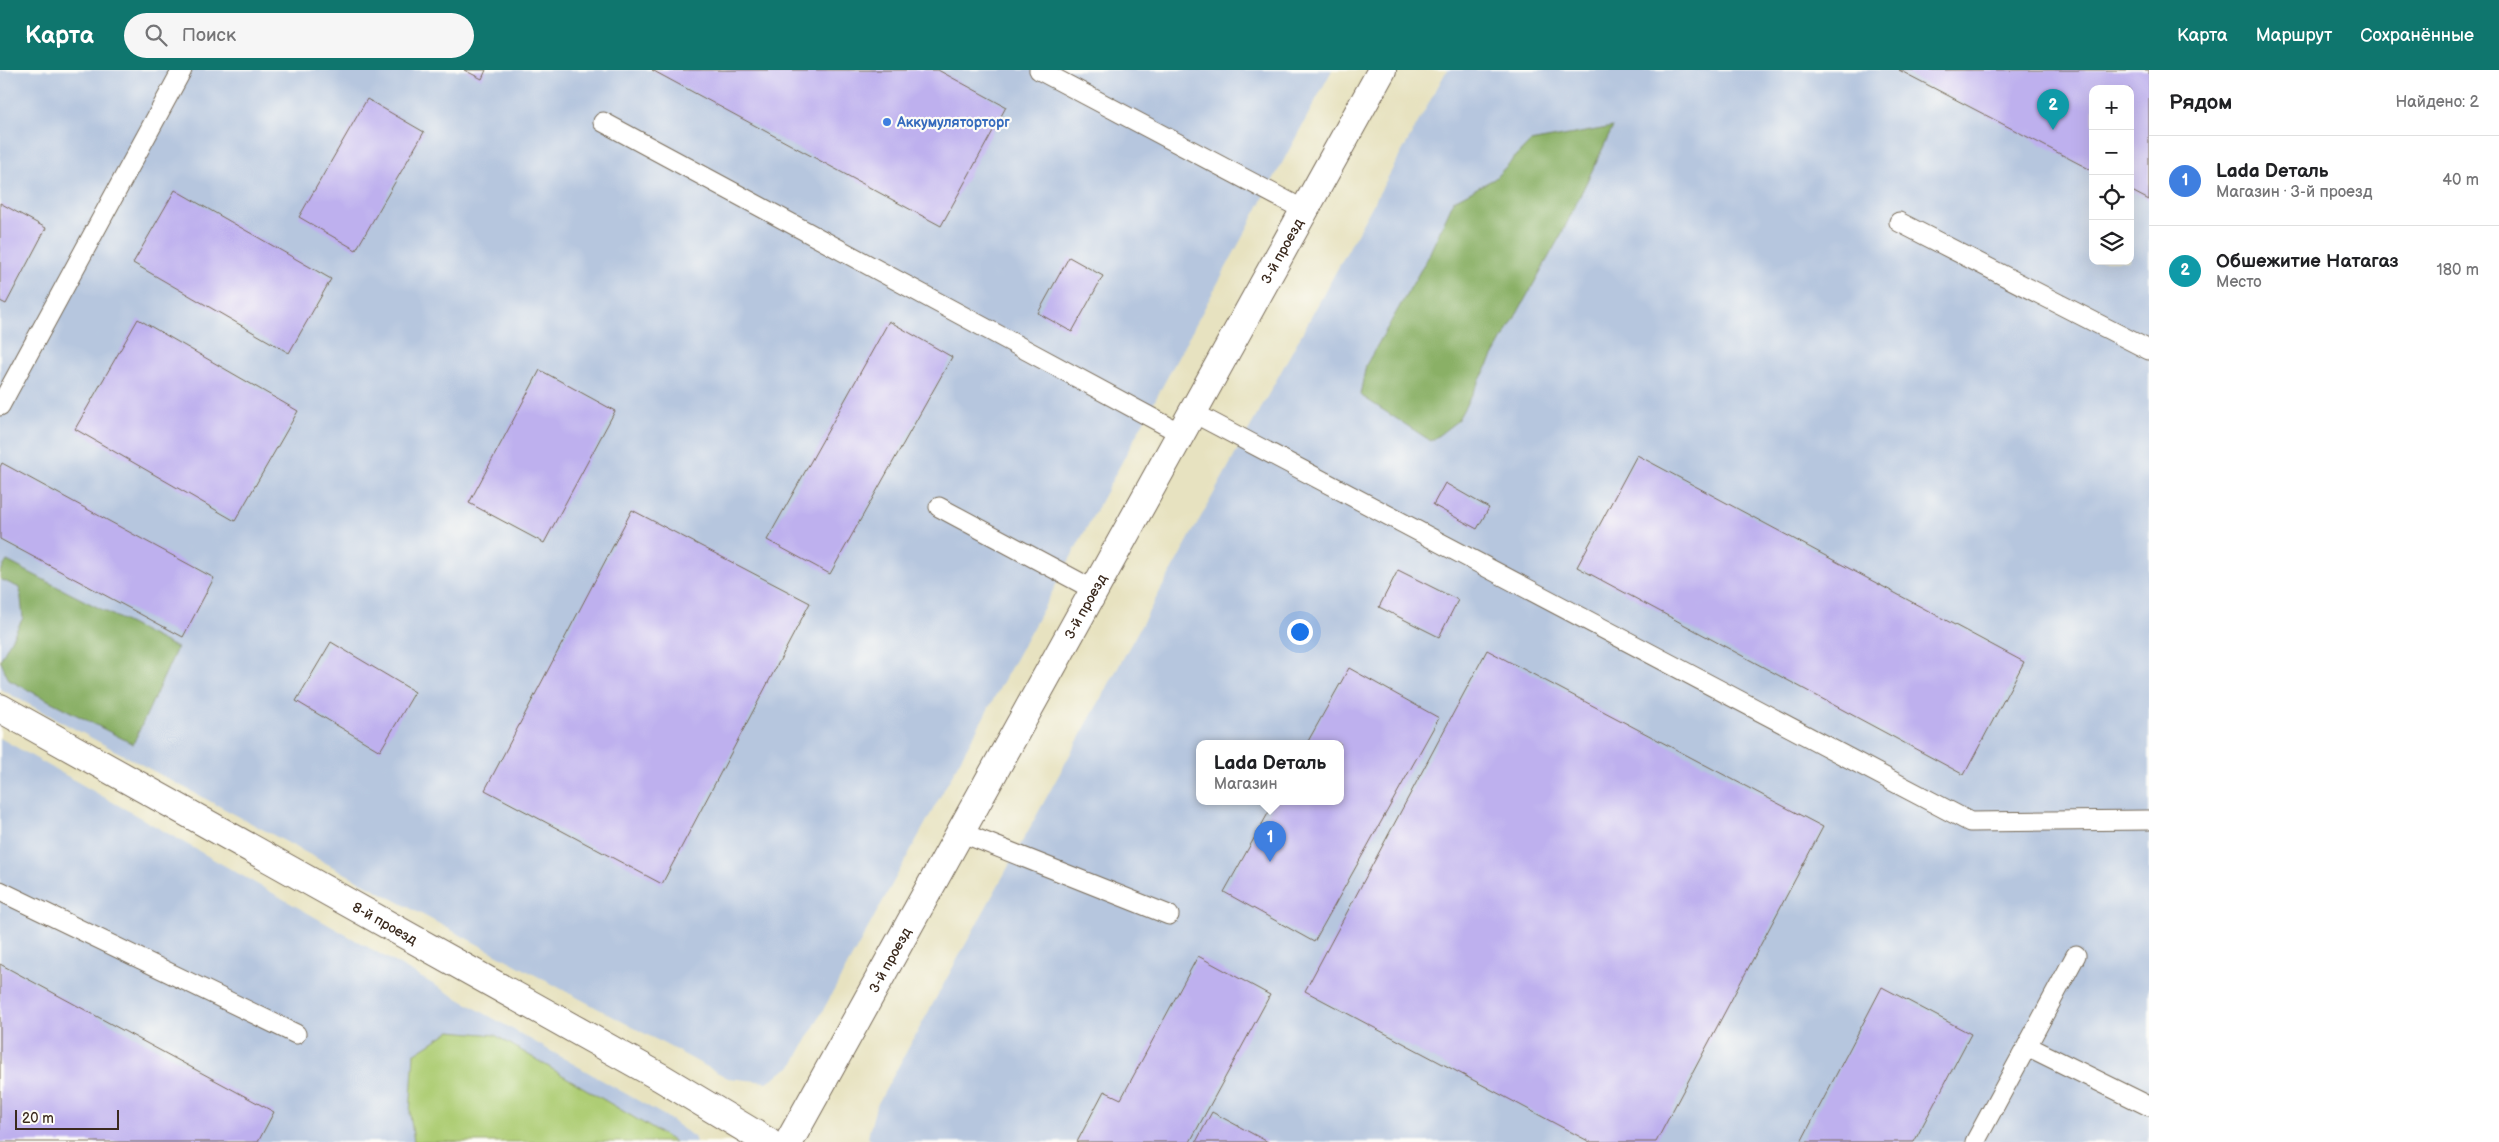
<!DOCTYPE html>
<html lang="ru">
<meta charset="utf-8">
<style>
body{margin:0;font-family:"Balsamiq Sans",sans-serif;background:#f6f6f6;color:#202124}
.controls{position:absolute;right:15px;top:15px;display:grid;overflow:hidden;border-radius:10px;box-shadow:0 5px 20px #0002}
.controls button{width:45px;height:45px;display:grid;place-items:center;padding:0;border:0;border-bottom:1px solid #e0e0e0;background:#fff;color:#202124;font:25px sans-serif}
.scale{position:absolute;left:15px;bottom:12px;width:104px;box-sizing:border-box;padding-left:5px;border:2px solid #3b2a1e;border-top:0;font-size:14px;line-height:18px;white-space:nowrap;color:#3b2a1e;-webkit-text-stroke:4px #fdfcf7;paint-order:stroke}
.you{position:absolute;left:1299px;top:561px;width:18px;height:18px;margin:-12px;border:4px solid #fff;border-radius:50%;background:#1a73e8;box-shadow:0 0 0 8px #1a73e833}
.badge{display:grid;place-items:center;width:32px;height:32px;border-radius:50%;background:#0f766e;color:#fff;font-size:16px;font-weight:700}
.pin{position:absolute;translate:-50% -41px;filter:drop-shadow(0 1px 2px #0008)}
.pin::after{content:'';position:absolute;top:26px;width:18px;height:15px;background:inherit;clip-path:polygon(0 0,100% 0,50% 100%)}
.popup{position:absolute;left:1196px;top:670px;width:148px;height:65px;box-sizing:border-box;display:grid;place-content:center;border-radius:10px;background:#fff;filter:drop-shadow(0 1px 4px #0005);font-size:16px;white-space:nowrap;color:#757577}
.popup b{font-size:19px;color:#202124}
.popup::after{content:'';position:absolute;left:50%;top:100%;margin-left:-10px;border:10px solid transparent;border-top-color:#fff}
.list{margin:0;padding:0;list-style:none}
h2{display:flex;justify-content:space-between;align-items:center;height:65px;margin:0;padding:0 20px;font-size:21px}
h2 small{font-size:16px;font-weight:400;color:#757577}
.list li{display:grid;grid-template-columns:32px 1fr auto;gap:15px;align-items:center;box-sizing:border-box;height:90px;padding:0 20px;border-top:1px solid #e0e0e0}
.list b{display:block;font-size:19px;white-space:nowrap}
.list p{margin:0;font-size:16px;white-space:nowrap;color:#757577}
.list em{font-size:16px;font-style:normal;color:#757577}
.icon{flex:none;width:28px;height:28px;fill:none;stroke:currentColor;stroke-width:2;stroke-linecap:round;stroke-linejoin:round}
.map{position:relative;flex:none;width:2149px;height:1072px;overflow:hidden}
header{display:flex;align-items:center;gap:30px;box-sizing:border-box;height:70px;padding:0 25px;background:#0f766e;color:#fff}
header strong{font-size:24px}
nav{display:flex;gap:28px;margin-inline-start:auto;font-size:18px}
.search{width:350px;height:45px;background:#f6f6f6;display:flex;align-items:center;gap:12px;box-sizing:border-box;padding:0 18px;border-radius:28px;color:#757577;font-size:19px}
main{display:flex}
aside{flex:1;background:#fff}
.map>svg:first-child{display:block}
.industrial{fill:#b6c6de;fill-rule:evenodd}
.green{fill:#aecd75;stroke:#747c4a}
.forest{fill:#8ab066;stroke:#626d42}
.building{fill:#beb0ee}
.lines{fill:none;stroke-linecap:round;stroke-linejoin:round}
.service-casing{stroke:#776a57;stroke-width:21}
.minor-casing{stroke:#776a57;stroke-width:30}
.tertiary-casing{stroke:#776a57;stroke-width:30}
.service{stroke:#fff;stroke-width:19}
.minor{stroke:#fff;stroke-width:28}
.tertiary{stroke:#fff;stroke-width:28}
.shop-dot{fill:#3f7fe0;stroke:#fdfcf7;stroke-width:2}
.labels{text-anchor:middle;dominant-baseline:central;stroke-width:4.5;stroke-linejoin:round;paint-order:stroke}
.shop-label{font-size:14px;font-weight:bold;fill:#366cbe;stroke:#fdfcf7;text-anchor:start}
.street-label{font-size:14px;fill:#3b2a1e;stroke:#fdfcf7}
</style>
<header>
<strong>Карта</strong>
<div class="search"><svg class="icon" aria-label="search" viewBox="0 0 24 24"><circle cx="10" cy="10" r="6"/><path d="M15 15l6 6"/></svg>Поиск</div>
<nav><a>Карта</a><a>Маршрут</a><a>Сохранённые</a></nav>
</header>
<main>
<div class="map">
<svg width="2149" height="1072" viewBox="0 0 2149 1072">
<rect width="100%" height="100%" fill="#fdfcf7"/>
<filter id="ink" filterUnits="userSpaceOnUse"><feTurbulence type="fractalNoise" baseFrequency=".02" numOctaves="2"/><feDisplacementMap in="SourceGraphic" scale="10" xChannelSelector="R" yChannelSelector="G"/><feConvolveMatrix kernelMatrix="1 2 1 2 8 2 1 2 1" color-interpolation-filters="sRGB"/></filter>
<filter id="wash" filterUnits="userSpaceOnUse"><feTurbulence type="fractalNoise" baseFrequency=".0096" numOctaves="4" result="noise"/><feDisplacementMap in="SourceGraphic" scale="20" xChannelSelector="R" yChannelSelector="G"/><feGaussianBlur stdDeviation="1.12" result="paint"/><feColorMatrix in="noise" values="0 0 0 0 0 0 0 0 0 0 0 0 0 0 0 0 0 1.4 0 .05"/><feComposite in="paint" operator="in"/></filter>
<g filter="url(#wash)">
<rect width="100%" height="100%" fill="#e7e2c0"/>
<!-- industrial -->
<path class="industrial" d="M0,0H1332L1049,528L793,995L767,1012L728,1008L0,619Z
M1447,0H2149V1072H872L868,1066L876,1037ZM2093,19H2130V191H2093ZM1200,673H1340V731H1200Z
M0,668L665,1046L694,1067L696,1072H0Z"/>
<!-- green -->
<path class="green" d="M450,961L495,965L675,1072H414L410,1044L414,984Z"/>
<!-- forest -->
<path class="forest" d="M1613,57L1562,163L1457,351L1431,371L1360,325L1366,295L1427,189L1454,130L1494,109L1530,72Z
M7,491L177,578L133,674L9,610L0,590L23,548L20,518L0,509V502Z"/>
<g id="blocks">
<!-- building -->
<path class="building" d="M464,0H486L482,9Z
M652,0H938L1006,37L941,156Z
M1899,0H2149V130L2130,120V19H2093V101Z
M367,29L424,62L356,180L299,147Z
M175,120L331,209L289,283L133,193Z
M0,133L46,158L6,234L0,231Z
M1069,187L1103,206L1072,262L1038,243Z
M138,249L298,341L235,451L75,359Z
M889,251L952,287L830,504L767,470Z
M540,300L615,341L544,473L469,433Z
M1637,385L2024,592L1964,705L1577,497Z
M2,393L214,508L183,567L0,469V397Z
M1445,413L1489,438L1477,459L1433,435Z
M632,440L810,533L662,814L485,720Z
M1398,500L1458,530L1439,567L1379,537Z
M331,572L415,622L380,681L296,631Z
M1487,580L1823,757L1656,1072H1590L1305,921Z
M1349,598L1439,648L1314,872L1224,822L1275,731H1340V673H1307Z
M1198,886L1270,925L1190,1072H1077L1104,1021L1121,1029Z
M0,894L274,1042L258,1072H0Z
M1882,917L1971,964L1914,1072H1801Z
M1212,1042L1268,1072H1196Z"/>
</g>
</g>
<g filter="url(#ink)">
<use href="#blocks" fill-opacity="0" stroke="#776a57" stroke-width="1"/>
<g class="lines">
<!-- service casing -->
<g class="service-casing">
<path id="service" d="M1039,0L1304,140
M603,52L1180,363
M1899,152L2149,280
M0,336L182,0
M1192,342L1970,752L2149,750
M939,437L1094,520
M960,762L1169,845
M0,821L296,964
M2076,885L2027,976L2149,1036
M1975,1072L2027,976"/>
</g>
<!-- minor casing -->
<g class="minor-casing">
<g id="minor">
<path id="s1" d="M0,638L660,1007L768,1072"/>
</g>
</g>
<!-- tertiary casing -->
<g class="tertiary-casing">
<g id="tertiary">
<path id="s2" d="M789,1072L1382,0"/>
</g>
</g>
<!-- service -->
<use href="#service" class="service"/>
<!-- minor -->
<use href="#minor" class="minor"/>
<!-- tertiary -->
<use href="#tertiary" class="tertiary"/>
</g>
</g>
<!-- markers -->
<circle class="shop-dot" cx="887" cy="52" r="5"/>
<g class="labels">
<!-- shop labels -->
<g class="shop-label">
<text x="897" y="52">Аккумуляторторг</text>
</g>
<!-- street labels -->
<g class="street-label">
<text stroke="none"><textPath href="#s2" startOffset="1018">3-й проезд</textPath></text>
<text stroke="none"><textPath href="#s2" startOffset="612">3-й проезд</textPath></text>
<text stroke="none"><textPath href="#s1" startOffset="441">8-й проезд</textPath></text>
<text stroke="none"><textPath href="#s2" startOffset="208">3-й проезд</textPath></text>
</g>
</g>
</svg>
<div class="controls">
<button>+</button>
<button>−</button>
<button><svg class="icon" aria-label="locate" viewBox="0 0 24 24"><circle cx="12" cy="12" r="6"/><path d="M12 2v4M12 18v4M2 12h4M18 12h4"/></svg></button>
<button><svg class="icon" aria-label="layers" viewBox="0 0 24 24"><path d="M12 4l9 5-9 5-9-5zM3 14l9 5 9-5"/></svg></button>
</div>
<div class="scale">20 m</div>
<div class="you"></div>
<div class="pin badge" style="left:1270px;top:792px;background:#3f7fe0">1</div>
<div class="popup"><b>Lada Dеталь</b>Магазин</div>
<div class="pin badge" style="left:2053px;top:60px;background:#0f9aa8">2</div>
</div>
<aside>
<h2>Рядом<small>Найдено: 2</small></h2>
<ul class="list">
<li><span class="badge" style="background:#3f7fe0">1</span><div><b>Lada Dеталь</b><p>Магазин · 3-й проезд</p></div><em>40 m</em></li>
<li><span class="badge" style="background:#0f9aa8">2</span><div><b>Обшежитие Натагаз</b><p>Место</p></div><em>180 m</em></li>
</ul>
</aside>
</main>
